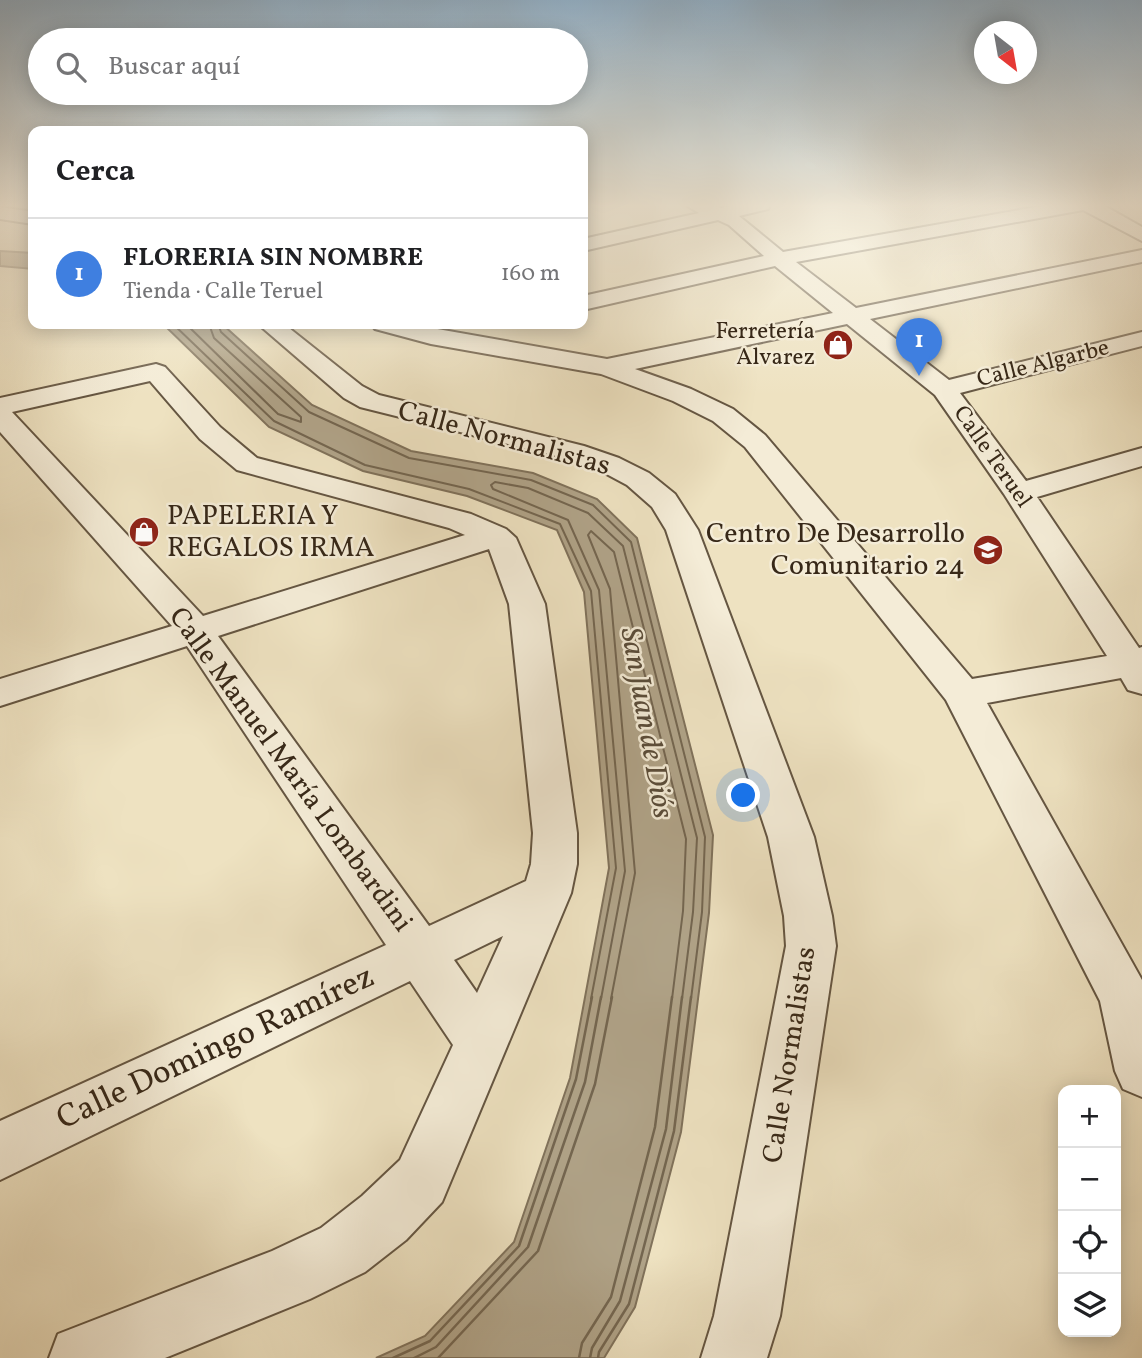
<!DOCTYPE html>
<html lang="es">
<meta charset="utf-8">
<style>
body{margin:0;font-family:Vollkorn,serif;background:#f2f2f2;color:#202124}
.controls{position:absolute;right:21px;bottom:21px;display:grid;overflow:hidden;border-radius:14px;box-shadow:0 4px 18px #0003}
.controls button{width:63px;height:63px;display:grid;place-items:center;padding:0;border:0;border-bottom:2px solid #e0e0e0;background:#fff;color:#202124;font:35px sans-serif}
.compass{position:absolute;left:974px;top:21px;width:63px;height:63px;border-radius:50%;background:#fff;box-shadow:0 4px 18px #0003;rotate:149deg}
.you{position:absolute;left:744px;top:796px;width:24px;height:24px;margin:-18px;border:5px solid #fff;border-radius:50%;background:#1a73e8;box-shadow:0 0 0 10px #1a73e833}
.badge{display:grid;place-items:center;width:46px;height:46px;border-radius:50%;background:#d93025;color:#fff;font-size:23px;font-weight:700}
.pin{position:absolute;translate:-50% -58px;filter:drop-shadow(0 2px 4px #0008)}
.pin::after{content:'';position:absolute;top:37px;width:24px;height:21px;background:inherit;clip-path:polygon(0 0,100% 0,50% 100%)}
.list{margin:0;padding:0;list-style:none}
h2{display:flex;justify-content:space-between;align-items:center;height:91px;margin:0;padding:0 28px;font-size:30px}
h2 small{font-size:23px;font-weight:400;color:#757577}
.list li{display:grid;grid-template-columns:46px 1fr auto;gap:21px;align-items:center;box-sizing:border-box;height:112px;padding:0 28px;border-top:2px solid #e0e0e0}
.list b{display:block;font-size:26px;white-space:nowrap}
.list p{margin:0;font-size:23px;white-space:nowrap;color:#757577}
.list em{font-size:23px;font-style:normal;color:#757577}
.icon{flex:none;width:38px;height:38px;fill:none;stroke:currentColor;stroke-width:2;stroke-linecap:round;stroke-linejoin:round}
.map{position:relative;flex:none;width:1142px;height:1358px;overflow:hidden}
.search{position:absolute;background:#fff;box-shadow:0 4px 18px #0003;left:28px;top:28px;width:560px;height:77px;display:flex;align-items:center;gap:18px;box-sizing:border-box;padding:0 24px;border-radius:38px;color:#757577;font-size:26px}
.panel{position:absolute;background:#fff;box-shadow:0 4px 18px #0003;left:28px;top:126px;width:560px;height:203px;border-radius:14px}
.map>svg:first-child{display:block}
.water{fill:#b0a388;stroke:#80725b;stroke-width:2}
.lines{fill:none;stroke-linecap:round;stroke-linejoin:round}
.shore-far1{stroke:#746650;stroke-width:2}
.shore{stroke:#746650;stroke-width:2.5}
.minor-casing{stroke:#655642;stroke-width:4}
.minor{fill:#f4ecd7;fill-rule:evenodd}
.labels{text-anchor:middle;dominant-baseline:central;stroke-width:5;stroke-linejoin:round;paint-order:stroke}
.far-poi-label{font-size:23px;fill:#372818;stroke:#f4ecd7;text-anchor:end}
.far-street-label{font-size:23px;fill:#372818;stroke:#f4ecd7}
.street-label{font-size:28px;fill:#372818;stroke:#f4ecd7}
.poi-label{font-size:28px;fill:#372818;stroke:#f4ecd7;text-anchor:start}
.water-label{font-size:30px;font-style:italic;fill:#5b4d3a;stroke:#f4ecd7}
.near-street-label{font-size:33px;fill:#372818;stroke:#f4ecd7}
</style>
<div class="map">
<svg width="1142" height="1358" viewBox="0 0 1142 1358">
<rect width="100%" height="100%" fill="#eee2c1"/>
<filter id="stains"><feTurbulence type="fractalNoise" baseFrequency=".00286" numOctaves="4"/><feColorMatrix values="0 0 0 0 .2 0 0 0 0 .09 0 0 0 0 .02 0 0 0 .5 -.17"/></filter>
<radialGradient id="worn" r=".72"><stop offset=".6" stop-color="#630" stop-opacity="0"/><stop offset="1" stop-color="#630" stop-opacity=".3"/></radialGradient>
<!-- water -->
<path class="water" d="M0,251L33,253V269L0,266Z
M163,324H222L312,405L411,451L533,473L597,499L637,538L713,835L709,913L681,1132L635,1307L604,1358H376L425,1336L514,1242L570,1078L609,868L584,592L557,530L467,496L363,471L269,427Z"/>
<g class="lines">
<!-- shore-far1 -->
<path class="shore-far1" d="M173,324L274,421L365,465L469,489L560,524L591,591L616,868L591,999
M186,324L278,414L301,422V417L214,338L209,324
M218,324L221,332L309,412L409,458L531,480L593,505L631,542L705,837L702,912L691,999
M601,999L625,871L599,590L568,520L493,489L491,485L495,482L528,488L588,513L623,546L697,838L693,912L682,999
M611,999L635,873L610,589L588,535L591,531L614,552L686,839L683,911L672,999"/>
<!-- shore -->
<path class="shore" d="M393,1358L430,1341L519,1246L576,1079L592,997
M414,1358L436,1347L528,1247L585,1082L601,997
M438,1358L538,1251L595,1084L612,997
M579,1358L582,1343L611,1297L655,1127L672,997
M590,1358L592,1348L620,1301L666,1129L682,997
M598,1358L599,1352L629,1304L674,1131L691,997"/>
<!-- minor casing -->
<g class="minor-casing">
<path id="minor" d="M686,205H712L721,208L735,205H770L768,209L739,216L783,252L1047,205H1103L1142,227V241L1083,210L796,262L856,308L1142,250V262L870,319L949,380L1142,332V346L960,393L1026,481L1142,448V466L1037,497L1139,648L1142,647V694L1128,690L1121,678L987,703L1142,980V1097L1123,1089L1115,1071L1100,1001L946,700L745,447L713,421L673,401L601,374L431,344L375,329L371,324H409L607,359L833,313L775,266L583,310V296L764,256L729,225L718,220L583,251V239L699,213ZM847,324L935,395L1004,494L1107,656L972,679L765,435L733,409L691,389L635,369Z
M0,207L33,212V224L0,219Z
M258,324H284L362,386L379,395L584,446L619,458L649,473L675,494L698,530L814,837L832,916L836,946L780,1316L767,1358H701L714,1316L786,946L784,916L768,837L666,530L652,507L627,485L599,470L564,458L360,407L344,398Z
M156,364L165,367L220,427L257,458L471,514L506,529L516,538L545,604L577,833V864L571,893L442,1202L406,1240L365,1272L310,1299L165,1358H49L58,1334L272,1251L321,1228L362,1196L400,1160L453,1045L410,981L0,1180V1121L386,945L187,646L0,706V679L172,626L0,432V398ZM150,381L200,439L237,470L449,528L465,535L203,616L12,412ZM489,549L509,604L533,833L531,864L526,881L429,926L218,636ZM503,936L477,993L454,960Z"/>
</g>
<!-- minor -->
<use href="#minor" class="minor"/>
</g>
<!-- sky -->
<linearGradient id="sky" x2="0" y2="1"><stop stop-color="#91adc2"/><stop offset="0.52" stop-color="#f7f2e3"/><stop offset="1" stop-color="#f7f2e3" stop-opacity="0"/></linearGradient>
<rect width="1142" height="395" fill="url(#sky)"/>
<!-- icons -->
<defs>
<g id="shop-disc" transform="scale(1.575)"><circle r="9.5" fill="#8f2418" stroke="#f4ecd7"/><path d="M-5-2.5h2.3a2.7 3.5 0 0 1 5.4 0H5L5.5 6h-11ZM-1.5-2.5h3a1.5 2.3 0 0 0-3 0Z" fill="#fff"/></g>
<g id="school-disc" transform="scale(1.575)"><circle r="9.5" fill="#8f2418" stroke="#f4ecd7"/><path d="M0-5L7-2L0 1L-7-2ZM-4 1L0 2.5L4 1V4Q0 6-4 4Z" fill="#fff"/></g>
</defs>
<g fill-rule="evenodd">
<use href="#shop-disc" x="838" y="345"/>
<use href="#shop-disc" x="144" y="532"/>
<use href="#school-disc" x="988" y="550"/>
</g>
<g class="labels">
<!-- far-poi labels -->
<g class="far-poi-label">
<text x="815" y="332">Ferretería<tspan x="815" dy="26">Alvarez</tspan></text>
</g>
<!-- far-street labels -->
<g class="far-street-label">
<text transform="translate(1043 364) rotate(-14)">Calle Algarbe</text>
<text transform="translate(992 457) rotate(55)">Calle Teruel</text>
</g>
<!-- street labels -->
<g class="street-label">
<text transform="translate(504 439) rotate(15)">Calle Normalistas</text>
<text transform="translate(290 770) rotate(54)">Calle Manuel María Lombardini</text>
<text transform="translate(790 1055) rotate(-81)">Calle Normalistas</text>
</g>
<!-- poi labels -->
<g class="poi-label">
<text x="167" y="516">PAPELERIA Y<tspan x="167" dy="32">REGALOS IRMA</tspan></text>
<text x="965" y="534" text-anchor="end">Centro De Desarrollo<tspan x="965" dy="32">Comunitario 24</tspan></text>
</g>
<!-- water labels -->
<g class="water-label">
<text transform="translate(646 723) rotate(80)">San Juan de Diós</text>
</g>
<!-- near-street labels -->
<g class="near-street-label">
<text transform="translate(216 1049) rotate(-25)">Calle Domingo Ramírez</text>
</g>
</g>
<rect width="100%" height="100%" filter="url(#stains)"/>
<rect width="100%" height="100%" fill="url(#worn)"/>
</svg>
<div class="controls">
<button>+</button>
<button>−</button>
<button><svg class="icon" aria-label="locate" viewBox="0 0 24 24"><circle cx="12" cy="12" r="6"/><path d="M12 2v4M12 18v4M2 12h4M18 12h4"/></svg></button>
<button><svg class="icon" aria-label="layers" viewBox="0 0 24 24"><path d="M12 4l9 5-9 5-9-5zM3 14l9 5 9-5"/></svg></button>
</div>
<svg class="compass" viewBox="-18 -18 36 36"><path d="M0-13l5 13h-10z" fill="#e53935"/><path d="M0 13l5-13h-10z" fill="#757577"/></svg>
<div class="you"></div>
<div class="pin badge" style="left:919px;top:376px;background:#3f7fe0">1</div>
<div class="search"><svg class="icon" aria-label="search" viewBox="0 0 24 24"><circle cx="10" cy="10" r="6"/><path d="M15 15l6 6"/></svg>Buscar aquí</div>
<section class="panel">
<h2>Cerca<small></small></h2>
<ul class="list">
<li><span class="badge" style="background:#3f7fe0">1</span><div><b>FLORERIA SIN NOMBRE</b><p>Tienda · Calle Teruel</p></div><em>160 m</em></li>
</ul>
</section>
</div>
